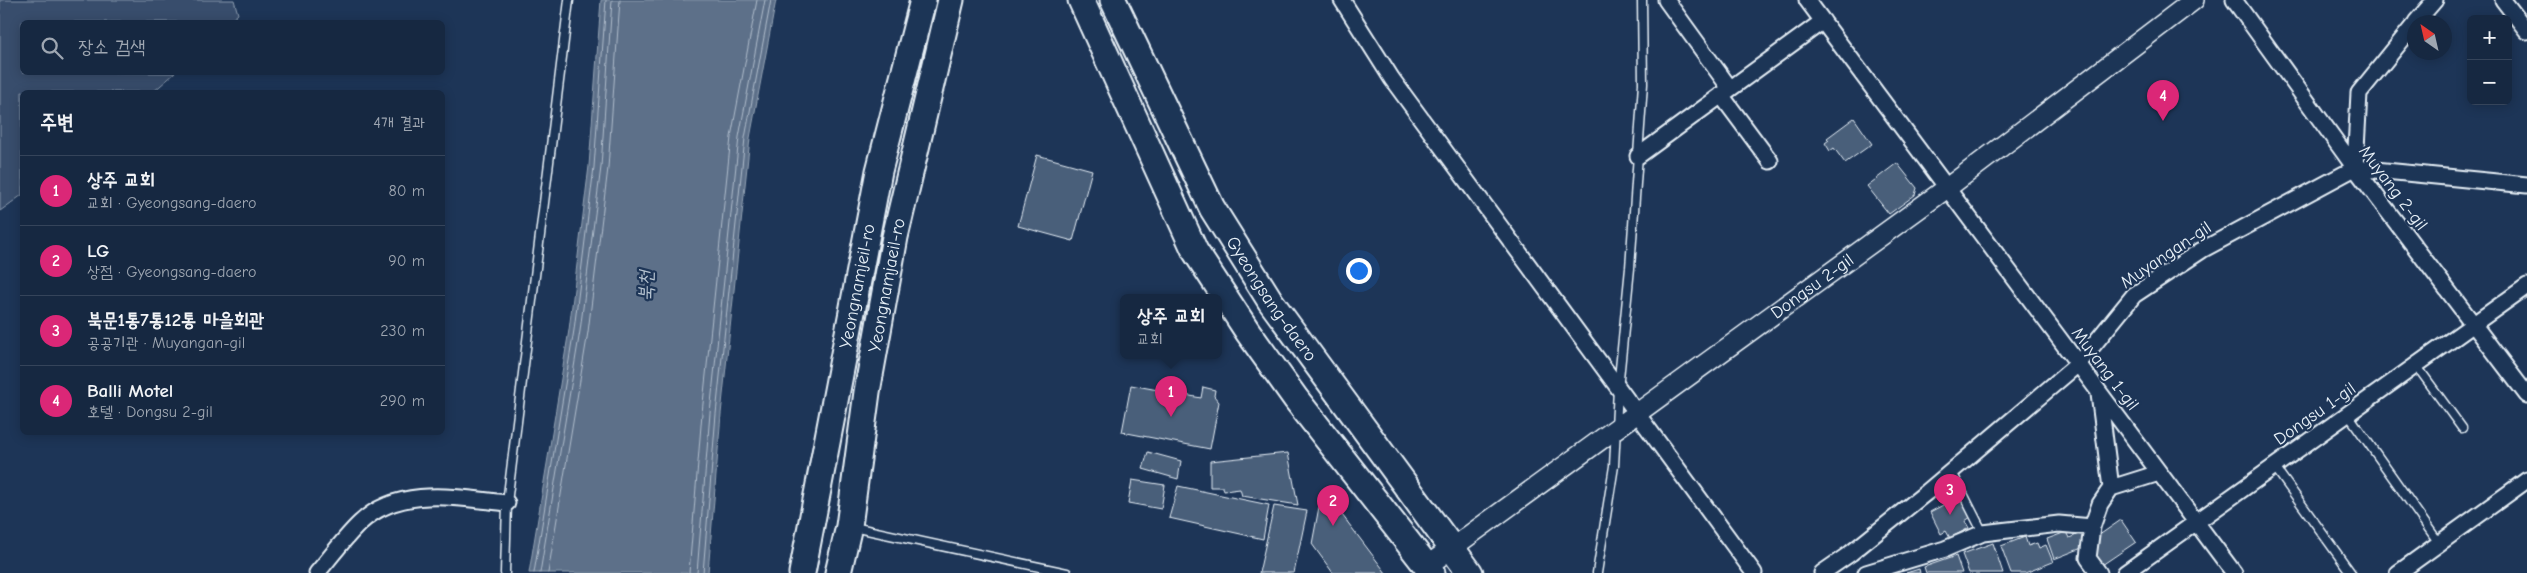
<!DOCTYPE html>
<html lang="ko">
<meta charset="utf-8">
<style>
body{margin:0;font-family:"Comic Neue","Poor Story",sans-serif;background:#1f3048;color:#f1f3f6}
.controls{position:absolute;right:15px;top:15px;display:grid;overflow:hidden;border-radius:8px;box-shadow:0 2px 12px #0003}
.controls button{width:45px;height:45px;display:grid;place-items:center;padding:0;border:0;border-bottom:1px solid #35445a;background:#162841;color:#f1f3f6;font:25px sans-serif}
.compass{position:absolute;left:2407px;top:15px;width:45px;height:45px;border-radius:50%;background:#162841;box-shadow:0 2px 12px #0003;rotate:326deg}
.you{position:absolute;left:1358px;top:270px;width:18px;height:18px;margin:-12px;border:4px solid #fff;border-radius:50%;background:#1a73e8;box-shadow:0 0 0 8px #1a73e833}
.badge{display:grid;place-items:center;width:32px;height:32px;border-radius:50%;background:#db2777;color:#fff;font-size:16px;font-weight:700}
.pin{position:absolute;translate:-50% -41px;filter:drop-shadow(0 1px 2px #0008)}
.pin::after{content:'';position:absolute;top:26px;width:18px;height:15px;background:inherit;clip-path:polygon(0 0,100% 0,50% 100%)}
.popup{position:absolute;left:1120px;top:294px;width:102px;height:65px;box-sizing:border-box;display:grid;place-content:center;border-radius:8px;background:#162841;filter:drop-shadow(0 1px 4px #0005);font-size:16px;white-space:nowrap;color:#9ea6b1}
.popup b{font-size:19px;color:#f1f3f6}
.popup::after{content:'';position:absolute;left:50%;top:100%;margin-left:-10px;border:10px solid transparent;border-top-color:#162841}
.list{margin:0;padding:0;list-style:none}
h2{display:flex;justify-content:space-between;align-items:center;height:65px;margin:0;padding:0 20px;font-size:21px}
h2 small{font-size:16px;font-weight:400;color:#9ea6b1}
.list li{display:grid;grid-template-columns:32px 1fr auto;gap:15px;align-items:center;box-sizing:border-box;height:70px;padding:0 20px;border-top:1px solid #35445a}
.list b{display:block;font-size:19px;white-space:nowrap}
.list p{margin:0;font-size:16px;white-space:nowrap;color:#9ea6b1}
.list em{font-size:16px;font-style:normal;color:#9ea6b1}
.icon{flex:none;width:28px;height:28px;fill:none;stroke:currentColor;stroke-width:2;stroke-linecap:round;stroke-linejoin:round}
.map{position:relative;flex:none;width:2527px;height:573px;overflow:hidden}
.search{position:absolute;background:#162841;box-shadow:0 2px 12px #0003;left:20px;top:20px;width:425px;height:55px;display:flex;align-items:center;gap:12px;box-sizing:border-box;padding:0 18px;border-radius:8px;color:#9ea6b1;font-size:19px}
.panel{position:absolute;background:#162841;box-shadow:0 2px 12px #0003;left:20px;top:90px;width:425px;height:345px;border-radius:8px}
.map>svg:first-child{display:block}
.green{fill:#374d6c;stroke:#909fb2}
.water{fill:#5d7089;stroke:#95a4b5}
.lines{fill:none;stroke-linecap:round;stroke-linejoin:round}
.shore{stroke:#b0bdcc;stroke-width:1}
.building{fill:#495e7a;stroke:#e8f1f8}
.service-casing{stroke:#e8f1f8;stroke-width:11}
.minor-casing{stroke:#e8f1f8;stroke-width:19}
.tertiary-casing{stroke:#e8f1f8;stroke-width:22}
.primary-casing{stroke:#e8f1f8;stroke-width:29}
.service{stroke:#1d3557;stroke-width:8}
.minor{stroke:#1d3557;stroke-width:15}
.tertiary{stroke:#1d3557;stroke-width:19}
.primary{stroke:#1d3557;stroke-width:25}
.labels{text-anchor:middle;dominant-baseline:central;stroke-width:4.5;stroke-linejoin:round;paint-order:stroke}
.street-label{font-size:18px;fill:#e8f1f8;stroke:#1d3557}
.water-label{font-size:19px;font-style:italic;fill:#b7c4d1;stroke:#1d3557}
</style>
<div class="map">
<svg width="2527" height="573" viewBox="0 0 2527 573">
<rect width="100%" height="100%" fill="#1d3557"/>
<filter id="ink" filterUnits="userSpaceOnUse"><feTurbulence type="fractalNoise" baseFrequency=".02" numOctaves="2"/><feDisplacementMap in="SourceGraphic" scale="10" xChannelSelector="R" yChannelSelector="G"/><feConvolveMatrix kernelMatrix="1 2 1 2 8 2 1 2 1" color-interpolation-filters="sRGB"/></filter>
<g filter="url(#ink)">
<!-- green -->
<path class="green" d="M0,0H234L238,14L229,22H22V72L175,73L153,92H22V195L0,211Z"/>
<!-- water -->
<path class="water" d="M601,0H776L750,138L721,414L708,573H529L569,330L589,166Z"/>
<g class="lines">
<!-- shore -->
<path class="shore" d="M534,573L574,330L594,167L606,0
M540,573L580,331L601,167L612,0
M548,573L588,332L608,168L620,0
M689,573L702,413L731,137L757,0
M697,573L710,413L739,137L765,0
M703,573L716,414L745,138L771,0"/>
</g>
<!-- building -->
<path class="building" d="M1854,118L1872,144L1845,163L1834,148L1830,151L1825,143L1829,140L1827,138Z
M1037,155L1092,170L1073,241L1018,226Z
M1897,163L1917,188L1915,195L1889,214L1867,186Z
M1131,385L1201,398L1203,387L1215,390L1214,396L1219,402L1210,449L1122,432Z
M1148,452L1181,461L1178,479L1143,469Z
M1288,453L1298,505L1242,496L1240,489L1224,491L1223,487H1210V461Z
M1132,480L1165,485L1161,509L1128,503Z
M1178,486L1269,505L1263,539L1169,518Z
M1960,496L1971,517L1965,521L1969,528L1950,538L1946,531L1941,534L1930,512Z
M1330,499L1386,573H1333L1312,544L1319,507Z
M1274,506L1307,511L1294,573H1259Z
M2121,520L2136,542L2102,565L2094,552L2095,538Z
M2066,532L2069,538L2082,533L2087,546L2054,559L2047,539Z
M2025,537L2028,546L2037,543L2039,548L2046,545L2053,562L2025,573H2011L2001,546Z
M1993,543L2003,573H1969L1962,554Z
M1956,556L1962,573H1926L1924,567Z
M1919,569L1920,573H1906Z"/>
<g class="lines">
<!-- service casing -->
<g class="service-casing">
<path id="service" d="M2416,365L2462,428
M2348,414L2439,543
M2274,466L2351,573
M1952,472L1983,533
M853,527L1067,573
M505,573L507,503L569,0
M1597,573L1614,466L1618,389L1630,268L1643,84L1642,0"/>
</g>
<!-- minor casing -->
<g class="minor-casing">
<path id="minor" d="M1342,0L1392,79L1754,573
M1666,0L1729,87
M1807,0L2234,573
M2234,0L2355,168L2527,395
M2503,0L2527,31
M2416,22L2435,0
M1721,95L1770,161
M1638,156L1823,21
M2355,168L2359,93L2414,25
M2111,488L2159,473
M2092,527L2100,504L2111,488L2099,394
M317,573C331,557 344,538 360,523C399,485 458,498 507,503
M1822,573L1851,553L1927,492L2078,364L2134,295L2202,250L2355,168L2527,185
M1866,573L1945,549L1983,533L2059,524L2092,527L2088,558L2099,573
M2125,573L2527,286
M2398,573L2527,480"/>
</g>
<!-- tertiary casing -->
<g class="tertiary-casing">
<g id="tertiary">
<path id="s1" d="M1427,566L1947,188L2194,0"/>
</g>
</g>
<!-- primary casing -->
<g class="primary-casing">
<g id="primary">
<path d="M1081,0L1195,251L1248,332L1296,399L1432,573"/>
<path id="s2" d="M1113,0L1212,208L1271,302L1470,573"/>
<path id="s3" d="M802,573L879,171L923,0"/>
<path id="s4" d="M838,573L849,526L867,392L895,237L951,0"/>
</g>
</g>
<!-- service -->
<use href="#service" class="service"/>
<!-- minor -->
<use href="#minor" class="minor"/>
<!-- tertiary -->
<use href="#tertiary" class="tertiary"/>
<!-- primary -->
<use href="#primary" class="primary"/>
</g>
</g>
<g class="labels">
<!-- street labels -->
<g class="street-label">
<text transform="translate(2393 188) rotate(53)">Muyang 2-gil</text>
<text transform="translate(2166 255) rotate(-34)">Muyangan-gil</text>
<text stroke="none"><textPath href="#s3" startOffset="292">Yeongnamjeil-ro</textPath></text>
<text stroke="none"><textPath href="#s4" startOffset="292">Yeongnamjaeil-ro</textPath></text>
<text stroke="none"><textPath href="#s1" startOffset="476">Dongsu 2-gil</textPath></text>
<text stroke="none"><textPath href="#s2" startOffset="339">Gyeongsang-daero</textPath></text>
<text transform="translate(2105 369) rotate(53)">Muyang 1-gil</text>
<text transform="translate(2315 414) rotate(-35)">Dongsu 1-gil</text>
</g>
<!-- water labels -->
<g class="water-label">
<text transform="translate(646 286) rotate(-89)">북천</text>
</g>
</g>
</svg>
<div class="controls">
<button>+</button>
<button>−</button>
</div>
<svg class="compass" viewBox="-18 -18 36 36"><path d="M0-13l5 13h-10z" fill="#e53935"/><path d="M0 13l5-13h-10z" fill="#9ea6b1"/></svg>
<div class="you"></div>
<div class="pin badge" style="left:1171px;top:417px">1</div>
<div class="popup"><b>상주 교회</b>교회</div>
<div class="pin badge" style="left:1333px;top:526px">2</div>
<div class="pin badge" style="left:1950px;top:515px">3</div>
<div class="pin badge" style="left:2163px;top:121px">4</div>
<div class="search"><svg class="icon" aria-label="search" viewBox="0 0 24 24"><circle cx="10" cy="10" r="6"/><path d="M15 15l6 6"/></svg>장소 검색</div>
<section class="panel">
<h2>주변<small>4개 결과</small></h2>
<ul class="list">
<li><span class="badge">1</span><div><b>상주 교회</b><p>교회 · Gyeongsang-daero</p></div><em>80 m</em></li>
<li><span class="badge">2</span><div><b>LG</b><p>상점 · Gyeongsang-daero</p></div><em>90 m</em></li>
<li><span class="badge">3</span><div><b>북문1통7통12통 마을회관</b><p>공공기관 · Muyangan-gil</p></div><em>230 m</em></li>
<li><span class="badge">4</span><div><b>Balli Motel</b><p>호텔 · Dongsu 2-gil</p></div><em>290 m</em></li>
</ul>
</section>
</div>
